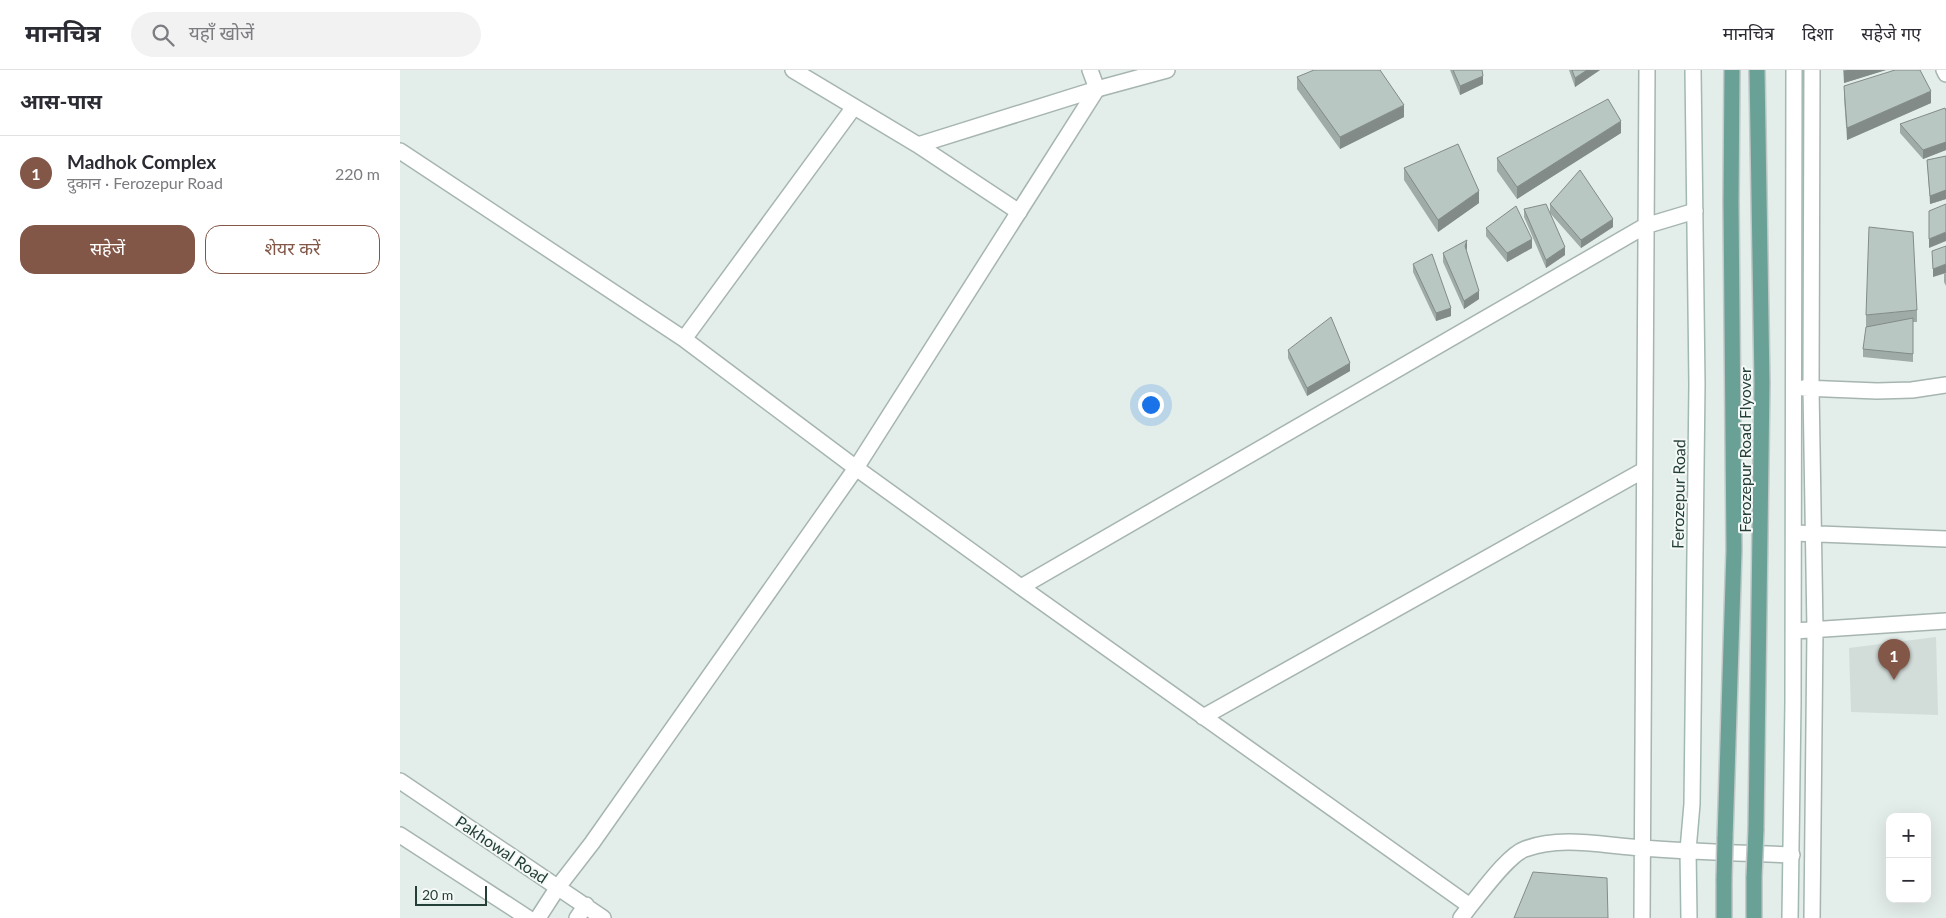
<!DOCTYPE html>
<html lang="hi">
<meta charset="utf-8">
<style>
body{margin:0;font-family:Lato,"Noto Sans Devanagari",sans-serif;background:#f2f2f3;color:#2b2b33}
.controls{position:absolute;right:15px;bottom:15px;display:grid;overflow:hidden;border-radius:10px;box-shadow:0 5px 20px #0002}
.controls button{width:45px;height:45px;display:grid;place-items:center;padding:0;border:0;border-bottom:1px solid #e1e1e2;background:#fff;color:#2b2b33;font:25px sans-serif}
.scale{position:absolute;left:15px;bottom:12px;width:72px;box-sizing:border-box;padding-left:5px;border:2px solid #243e38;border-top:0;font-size:14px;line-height:18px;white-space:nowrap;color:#243e38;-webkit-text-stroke:4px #f4f9f7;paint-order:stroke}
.you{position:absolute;left:750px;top:334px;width:18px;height:18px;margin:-12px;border:4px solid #fff;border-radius:50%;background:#1a73e8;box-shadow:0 0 0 8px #1a73e833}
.badge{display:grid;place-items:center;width:32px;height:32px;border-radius:50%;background:#825748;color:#fff;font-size:16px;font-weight:700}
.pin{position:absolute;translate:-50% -41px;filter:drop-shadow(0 1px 2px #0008)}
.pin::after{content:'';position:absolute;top:26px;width:18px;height:15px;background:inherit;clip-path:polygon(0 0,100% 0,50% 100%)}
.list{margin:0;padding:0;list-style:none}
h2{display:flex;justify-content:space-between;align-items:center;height:65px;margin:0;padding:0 20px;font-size:21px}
h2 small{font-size:16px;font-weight:400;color:#7c7c81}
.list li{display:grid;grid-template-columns:32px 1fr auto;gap:15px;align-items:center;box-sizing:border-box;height:75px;padding:0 20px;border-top:1px solid #e1e1e2}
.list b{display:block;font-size:19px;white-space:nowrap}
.list p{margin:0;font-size:16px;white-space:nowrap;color:#7c7c81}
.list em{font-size:16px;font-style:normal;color:#7c7c81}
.actions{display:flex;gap:10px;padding:15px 20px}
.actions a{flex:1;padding:11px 0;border:1px solid #825748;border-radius:15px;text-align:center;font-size:18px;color:#825748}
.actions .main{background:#825748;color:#fff}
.icon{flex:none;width:28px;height:28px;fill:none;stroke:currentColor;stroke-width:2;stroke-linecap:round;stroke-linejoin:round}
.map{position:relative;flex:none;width:1546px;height:848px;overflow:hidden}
header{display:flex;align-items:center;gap:30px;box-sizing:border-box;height:70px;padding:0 25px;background:#fff;border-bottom:1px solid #e1e1e2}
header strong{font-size:24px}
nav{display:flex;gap:28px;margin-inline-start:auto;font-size:18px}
.search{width:350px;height:45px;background:#f2f2f3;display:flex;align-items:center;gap:12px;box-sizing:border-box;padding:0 18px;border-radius:28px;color:#7c7c81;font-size:19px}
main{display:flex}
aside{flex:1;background:#fff}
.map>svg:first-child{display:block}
.built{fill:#d2dcd8}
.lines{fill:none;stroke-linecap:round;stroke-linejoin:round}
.minor-casing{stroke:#a6b5b0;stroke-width:18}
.tertiary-casing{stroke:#a6b5b0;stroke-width:18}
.secondary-casing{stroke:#a2b8b2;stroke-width:18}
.primary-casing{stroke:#c2c9c7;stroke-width:18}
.minor{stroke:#fff;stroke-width:15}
.tertiary{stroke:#fff;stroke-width:15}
.secondary{stroke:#fff;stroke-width:15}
.primary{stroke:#6aa196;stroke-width:15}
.primary-bridge-casing{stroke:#c2c9c7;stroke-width:18;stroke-linecap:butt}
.primary-bridge{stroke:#6aa196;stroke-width:15}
.wall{fill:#9faba7}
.shaded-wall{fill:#828b88}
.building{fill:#b9c7c2;stroke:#828b88}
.labels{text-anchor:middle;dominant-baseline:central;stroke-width:4;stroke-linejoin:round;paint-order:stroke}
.street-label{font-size:16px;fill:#243e38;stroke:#f4f9f7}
</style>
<header>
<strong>मानचित्र</strong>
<div class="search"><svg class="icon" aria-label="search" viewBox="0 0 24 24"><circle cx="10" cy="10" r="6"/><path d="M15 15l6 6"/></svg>यहाँ खोजें</div>
<nav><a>मानचित्र</a><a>दिशा</a><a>सहेजे गए</a></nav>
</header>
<main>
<aside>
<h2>आस-पास<small></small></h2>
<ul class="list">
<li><span class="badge">1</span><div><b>Madhok Complex</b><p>दुकान · Ferozepur Road</p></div><em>220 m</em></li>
</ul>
<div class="actions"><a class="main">सहेजें</a><a>शेयर करें</a></div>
</aside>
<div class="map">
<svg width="1546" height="848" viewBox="0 0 1546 848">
<rect width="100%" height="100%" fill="#e3ede9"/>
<!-- built -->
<path class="built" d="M1536,567L1538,645L1451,642L1449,578Z"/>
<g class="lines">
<!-- minor casing -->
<g class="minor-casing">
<path id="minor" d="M393,0L518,75L697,19L767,0
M1412,0L1411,318L1415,560L1412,848
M518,75L619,142
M0,81L284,269L456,398L621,517L1070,836L1061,848
M284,269L454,37
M1403,318L1477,321L1512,320L1546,315
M1394,463L1546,469
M621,517L1245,156L1295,141
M1394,561L1546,551
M803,647L1244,400
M1070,836C1082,822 1108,785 1125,779C1162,765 1205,776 1243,778C1293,782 1343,783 1392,785
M1242,848L1247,0"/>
</g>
<!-- tertiary casing -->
<g class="tertiary-casing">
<path id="tertiary" d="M1544,0L1546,4
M0,711L203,848
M0,765L128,848
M138,848L158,817L192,773L456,398L697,19L690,0
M177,848L186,835"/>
</g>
<!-- secondary casing -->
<g class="secondary-casing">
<path id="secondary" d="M1289,848L1288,780L1292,734L1297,314L1293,0
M1390,848L1393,632L1394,0"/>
</g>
<!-- primary casing -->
<g class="primary-casing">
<path id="primary" d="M1356,760L1362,313L1357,0
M1325,769L1334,480L1331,132L1332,0
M1354,807V848
M1324,809V848"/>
</g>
<!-- minor -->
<use href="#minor" class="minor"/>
<!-- tertiary -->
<use href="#tertiary" class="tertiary"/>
<!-- secondary -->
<use href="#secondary" class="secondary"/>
<!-- primary -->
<use href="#primary" class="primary"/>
<!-- primary-bridge casing -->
<g class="primary-bridge-casing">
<path id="primary-bridge" d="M1354,807L1356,760
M1324,809L1325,769"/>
</g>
<!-- primary-bridge -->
<use href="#primary-bridge" class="primary-bridge"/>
</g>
<!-- wall -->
<path class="wall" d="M1050,0H1082L1083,14L1060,25Z
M1169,0H1200L1175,17Z
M1443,0H1486L1444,13Z
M897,7L1004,47L940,79L897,19Z
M1444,16L1531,33L1447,70L1444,28Z
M1546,41V80L1523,89L1500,63V54Z
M1221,63L1117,129L1097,101V88Z
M1546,86V129L1530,134L1527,90Z
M1004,98L1079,133L1038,162L1004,110Z
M1150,134L1213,157L1181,178L1150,143Z
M1124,139L1165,185L1146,198L1124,147Z
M1086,158L1132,178L1107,192L1086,166Z
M1067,178L1066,180L1079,229L1064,239L1043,192V183Z
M1013,194L1051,246L1036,251L1013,202Z
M1546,203V216L1544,212V204Z
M1517,240V252H1513V292L1463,287V279L1467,257H1466V245Z
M888,280L950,301L907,326L888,288Z"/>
<!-- shaded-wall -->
<path class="shaded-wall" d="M1187,0H1200L1175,17V8Z
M1447,0H1486L1444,13V1Z
M1083,6V14L1060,25V16Z
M1531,21V33L1447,70V58Z
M1004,35V47L940,79V67Z
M1221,51V63L1117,129V117Z
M1546,72V80L1523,89V80Z
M1546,120V129L1530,134V126Z
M1079,121V133L1038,162V150Z
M1213,149V157L1181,178V170Z
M1546,162V171L1529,178V169Z
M1132,169V178L1107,192V183Z
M1067,170V178L1065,184V176Z
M1165,177V185L1146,198V190Z
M1546,194V203L1533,207V199Z
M1079,221V229L1064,239V231Z
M1051,238V246L1036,251V243Z
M950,293V301L907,326V318Z"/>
<!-- building -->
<path class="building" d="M914,0H980L1004,35L940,67L897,7Z
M1053,0H1082L1083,6L1060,16Z
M1172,0H1187L1175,8Z
M1495,0H1520L1531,21L1447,58L1444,16Z
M1208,29L1221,51L1117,117L1097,88Z
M1545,38L1546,41V72L1523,80L1500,54Z
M1058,74L1079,121L1038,150L1004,98Z
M1546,86V120L1530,126L1527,90Z
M1180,100L1213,149L1181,170L1150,134Z
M1146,134L1165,177L1146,190L1124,139Z
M1546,134V162L1529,169V141Z
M1116,136L1132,169L1107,183L1086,158Z
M1469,157L1513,162L1517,240L1466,245Z
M1067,170L1065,176L1079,221L1064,231L1043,183Z
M1546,176V194L1533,199L1532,181Z
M1032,184L1051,238L1036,243L1013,194Z
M931,247L950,293L907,318L888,280Z
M1513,248V284L1463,279L1466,257Z
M1133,802L1207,808L1208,848H1114Z"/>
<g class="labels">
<!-- street labels -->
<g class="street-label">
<text transform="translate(1344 380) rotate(-90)">Ferozepur Road Flyover</text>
<text transform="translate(1278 424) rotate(-89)">Ferozepur Road</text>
<text transform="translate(102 779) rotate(34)">Pakhowal Road</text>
</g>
</g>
</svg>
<div class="controls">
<button>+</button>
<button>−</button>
</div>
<div class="scale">20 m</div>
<div class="you"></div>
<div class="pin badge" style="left:1494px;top:610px">1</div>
</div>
</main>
